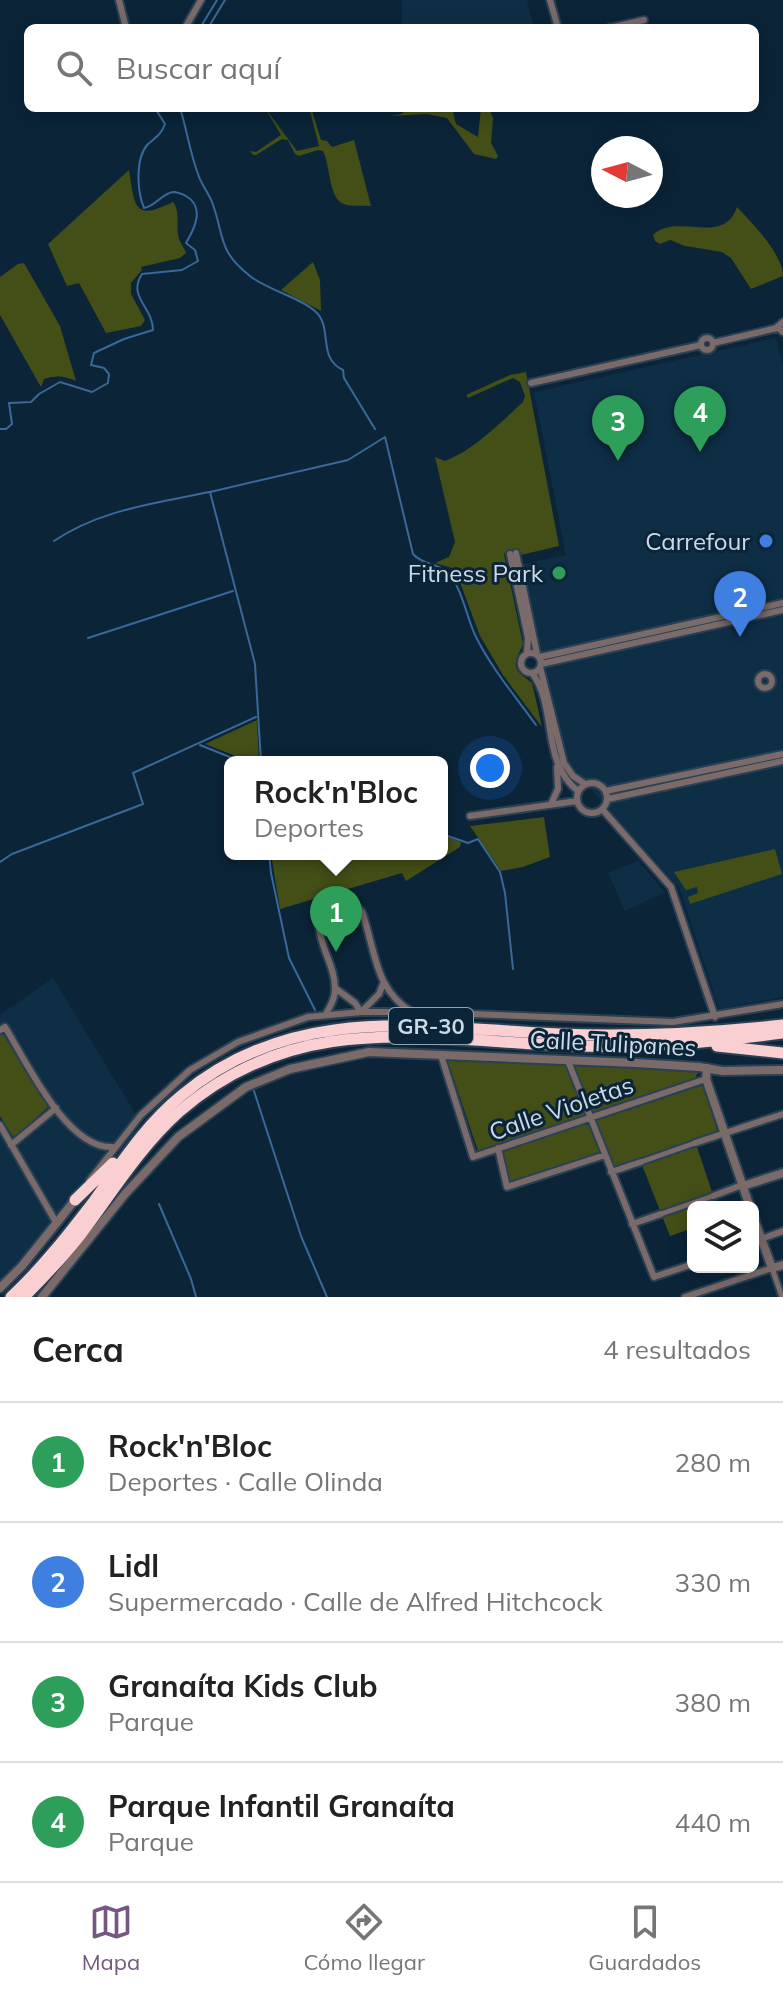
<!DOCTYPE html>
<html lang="es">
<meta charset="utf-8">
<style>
body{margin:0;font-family:Mulish,sans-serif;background:#f6f6f6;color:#222}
.controls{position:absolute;right:24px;bottom:24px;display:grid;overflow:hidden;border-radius:12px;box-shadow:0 4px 20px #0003}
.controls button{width:72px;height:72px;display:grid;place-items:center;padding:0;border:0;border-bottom:2px solid #e0e0e0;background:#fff;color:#222;font:40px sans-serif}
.compass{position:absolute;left:591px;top:136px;width:72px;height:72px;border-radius:50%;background:#fff;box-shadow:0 4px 20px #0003;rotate:276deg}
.you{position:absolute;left:490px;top:768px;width:28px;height:28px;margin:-20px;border:6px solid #fff;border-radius:50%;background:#1a73e8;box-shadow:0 0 0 12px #1a73e833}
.badge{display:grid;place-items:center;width:52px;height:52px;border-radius:50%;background:#755881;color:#fff;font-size:26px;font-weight:700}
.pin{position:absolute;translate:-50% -66px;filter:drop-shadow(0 2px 4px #0008)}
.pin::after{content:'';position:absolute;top:42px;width:28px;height:24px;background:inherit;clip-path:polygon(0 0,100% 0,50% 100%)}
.popup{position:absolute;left:224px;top:756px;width:224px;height:104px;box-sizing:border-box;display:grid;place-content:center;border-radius:12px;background:#fff;filter:drop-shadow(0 2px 6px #0005);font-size:26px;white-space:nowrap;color:#767676}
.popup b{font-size:30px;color:#222}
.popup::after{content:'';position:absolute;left:50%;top:100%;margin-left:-16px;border:16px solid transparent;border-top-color:#fff}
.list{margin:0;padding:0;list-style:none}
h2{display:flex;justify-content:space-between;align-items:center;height:104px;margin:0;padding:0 32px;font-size:34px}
h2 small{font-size:26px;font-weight:400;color:#767676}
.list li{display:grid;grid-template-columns:52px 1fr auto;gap:24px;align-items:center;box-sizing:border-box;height:120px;padding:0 32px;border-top:2px solid #e0e0e0}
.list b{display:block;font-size:30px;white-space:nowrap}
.list p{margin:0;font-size:26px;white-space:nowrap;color:#767676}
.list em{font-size:26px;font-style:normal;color:#767676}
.icon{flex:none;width:44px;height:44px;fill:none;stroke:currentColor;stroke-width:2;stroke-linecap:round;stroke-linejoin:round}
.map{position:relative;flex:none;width:783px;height:1297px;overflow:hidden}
.search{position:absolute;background:#fff;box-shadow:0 4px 20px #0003;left:24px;right:24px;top:24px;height:88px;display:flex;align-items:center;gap:20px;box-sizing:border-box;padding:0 28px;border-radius:12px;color:#767676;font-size:30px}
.sheet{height:584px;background:#fff}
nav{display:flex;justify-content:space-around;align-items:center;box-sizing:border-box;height:112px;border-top:2px solid #e0e0e0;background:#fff;font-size:22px;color:#767676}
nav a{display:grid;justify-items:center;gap:4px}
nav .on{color:#755881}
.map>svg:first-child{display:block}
.built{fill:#0e2e46}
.green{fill:#434f17}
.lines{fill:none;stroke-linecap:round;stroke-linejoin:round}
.stream{stroke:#396899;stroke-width:2}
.pedestrian-casing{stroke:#2a4154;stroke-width:9}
.minor-casing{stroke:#2a4154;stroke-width:10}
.tertiary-casing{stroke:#2a4154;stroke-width:12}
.motorway-casing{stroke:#2a4154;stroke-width:15}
.pedestrian{stroke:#7b6a6a;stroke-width:5}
.minor{stroke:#7b6a6a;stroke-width:6}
.tertiary{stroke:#7b6a6a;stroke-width:8}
.motorway{stroke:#f9cfd1;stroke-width:11}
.shop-dot{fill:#3f7fe0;stroke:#0b2438;stroke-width:3}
.leisure-dot{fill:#2e9e5b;stroke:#0b2438;stroke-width:3}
.labels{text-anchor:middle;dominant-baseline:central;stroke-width:6;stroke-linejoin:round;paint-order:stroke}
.shield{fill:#0b2438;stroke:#91a3b2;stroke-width:2}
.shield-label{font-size:22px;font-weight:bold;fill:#cbdae7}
.poi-label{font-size:24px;fill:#cbdae7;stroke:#0b2438;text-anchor:end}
.street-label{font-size:24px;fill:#cbdae7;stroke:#0b2438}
</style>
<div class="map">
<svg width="783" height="1297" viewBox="0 0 783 1297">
<rect width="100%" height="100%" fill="#0b2438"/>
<!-- built -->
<path class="built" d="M 402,0 L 527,0 L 534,28 L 402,28 Z
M 776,338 L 783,363 L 783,997 L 719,1009 L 679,887 L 566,762 L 522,564 L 566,555 L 534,392 Z
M 638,861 L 665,892 L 625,911 L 608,873 Z
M 53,978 L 141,1123 L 34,1263 L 0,1294 L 0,1015 Z"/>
<!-- green -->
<path class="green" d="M 265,108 L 297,151 L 319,146 L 310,111 L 312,111 L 321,140 L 327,141 L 332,147 L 354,140 L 371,206 C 363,205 352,207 344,204 C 329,200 330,164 323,151 L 318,150 L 299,156 L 295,154 L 288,140 L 282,139 L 256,155 L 253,155 L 250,151 L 256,152 L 281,135 Z
M 409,108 L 453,112 L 456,124 L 478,137 L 481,108 L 489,108 L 493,118 L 491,143 L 498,156 L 496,159 L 474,154 L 447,118 L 427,114 L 390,116 L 401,114 Z
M 129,170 C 135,206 133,222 173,202 C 182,214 174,229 180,241 C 182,246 185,249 186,253 L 180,258 L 141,267 L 142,270 L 131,283 L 131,294 L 145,320 L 141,326 L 106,333 L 79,283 L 67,286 L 48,244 Z
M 737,207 C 752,223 783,254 783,276 L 751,289 L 731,258 L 722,252 L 685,246 L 670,240 L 660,244 L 655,241 L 653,235 C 677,212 724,247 737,207 Z
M 313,262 L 320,280 L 321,311 L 281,290 Z
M 24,263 L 60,326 L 76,381 C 65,376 56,375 44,379 L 41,387 L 0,315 L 0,277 L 18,264 Z
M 526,372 L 559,546 L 521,555 L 519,549 L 504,554 L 523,644 C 512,668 512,668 532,683 L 542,727 L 503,675 L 480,636 L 455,569 L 435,563 L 449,557 L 455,542 L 435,457 L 445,461 C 474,450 500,423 523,402 L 525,396 L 520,382 L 513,378 L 468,398 L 466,395 L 510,375 Z
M 257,720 L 259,762 L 251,762 L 205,744 Z
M 544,817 L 550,857 L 523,867 L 501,871 L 470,826 Z
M 442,835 L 461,842 L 460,847 L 406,881 L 402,873 L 280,909 L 271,854 L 442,854 Z
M 775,849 L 782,874 L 690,904 L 688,897 L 698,893 L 697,887 L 686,890 L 674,872 Z
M 3,1034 L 48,1107 L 14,1138 L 0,1116 L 0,1035 Z
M 447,1059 L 565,1064 L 585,1116 L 478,1151 Z
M 573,1065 L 697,1070 L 698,1074 L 696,1075 L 697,1079 L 592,1113 Z
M 703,1085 L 718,1133 L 695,1141 L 717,1207 L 693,1207 L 693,1228 L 670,1236 L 640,1160 L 615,1168 L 595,1121 Z
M 583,1124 L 589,1125 L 601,1153 L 509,1183 L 503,1151 Z"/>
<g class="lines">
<!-- stream -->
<path class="stream" d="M 200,28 L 217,0
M 208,28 L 225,0
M 180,108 C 187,130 190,153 198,174 C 201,184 208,192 212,202 C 225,237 217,250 250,276 C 267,290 302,298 316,312 C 333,328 317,358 343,370 L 344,378 L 375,429
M 0,429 L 6,429 L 12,424 L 9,403 L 31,402 L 39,394 L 60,382 L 92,392 L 108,383 L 109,374 L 104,368 L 91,365 L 94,353 L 124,339 L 153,330 C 153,307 127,297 142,274 L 182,270 L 198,261 L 195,250 L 186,243 C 195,228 205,207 186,196 C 183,194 176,192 173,192 C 161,194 156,206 144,208 C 137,191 135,158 148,144 C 156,137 161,135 165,124 L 155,108
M 54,541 C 101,509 155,504 209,492
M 88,638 L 233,591
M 200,745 L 242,762
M 261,762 L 255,664 L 210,492 L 348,460 L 385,437 L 413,554 C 424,567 443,562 453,579 C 464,596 467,619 476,637 C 492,669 515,696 536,725
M 442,834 L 468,843 L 478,839 L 500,872 L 505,893 L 513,969
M 269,854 L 271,873 L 289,958 L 315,1010
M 0,862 L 12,854 L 143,804 L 133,773 L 256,717
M 253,1088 L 301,1236 L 327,1297
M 159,1204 L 191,1279 L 196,1297"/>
<defs>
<path id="pedestrian" d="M 641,1162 L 695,1143
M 661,1214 L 713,1196
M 772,1268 L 782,1297"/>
<path id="minor" d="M 119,0 L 126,28
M 550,0 L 558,28
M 185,28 L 201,0
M 609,28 L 644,20
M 783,322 L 777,327 L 783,332
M701 344a6 6 0 1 1 12 0a6 6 0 1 1-12 0Z
M 713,343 L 777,328
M 531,383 L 701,345
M 516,553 L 537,654
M 510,554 L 528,638 L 527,653
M521 663a10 10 0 1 1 20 0a10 10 0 1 1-20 0Z
M 540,657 L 783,603
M 541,664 L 783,610
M 540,667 L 564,763 L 573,776 L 585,784
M 532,673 C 558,707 540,761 578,791
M758 681a7 7 0 1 1 14 0a7 7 0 1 1-14 0Z
M577 798a15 15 0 1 1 30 0a15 15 0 1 1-30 0Z
M 606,791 L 783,754
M 608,799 L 783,761
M 551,804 L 558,789 L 557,767
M 602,809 L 671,887 L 715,1017
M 470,816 L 577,801
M 335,988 L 355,1003 L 361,1012 L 379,994 L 383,984
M 326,1014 C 330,1006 335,1000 335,990 C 336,960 307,933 325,904 C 341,897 351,898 362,912 C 376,951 374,989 412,1012
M 0,1030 L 5,1027 C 26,1061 67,1150 113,1147
M 441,1055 L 473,1157 L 706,1079
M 568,1061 L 654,1277 L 693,1264
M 0,1125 L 57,1224
M 695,1143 L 783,1114
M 11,1145 L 56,1108
M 498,1148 L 507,1187 L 605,1155
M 611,1172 L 641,1162
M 89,1181 L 141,1115 L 190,1070 L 238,1042 L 308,1017 L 361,1012 L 422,1012 L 673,1022 L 783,1004
M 713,1196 L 742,1185
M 632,1224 L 661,1214
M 761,1239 L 783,1231
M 685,1297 L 772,1268"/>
<path id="tertiary" d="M 707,1068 L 706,1079 L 750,1207
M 743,1186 L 783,1173
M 753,1216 L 772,1268 L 783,1265
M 0,1288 L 22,1266 L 75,1200
M 42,1297 L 125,1194 L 178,1137 L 246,1087 L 290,1069 L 369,1052 L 636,1063 L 699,1067 L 723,1071 L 783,1070"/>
<path id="motorway" d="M 717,1046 L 783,1053
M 75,1200 L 113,1163
M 11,1297 C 42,1268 68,1235 94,1201 C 121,1163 146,1124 182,1095 C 296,1001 425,1028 559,1034 C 634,1037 709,1033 783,1025
M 24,1297 C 44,1277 63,1257 81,1234 C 112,1193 140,1147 179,1112 C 301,1006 432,1042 578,1046 C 646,1048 715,1042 783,1033"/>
</defs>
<!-- pedestrian casing -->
<use href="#pedestrian" class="pedestrian-casing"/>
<!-- minor casing -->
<use href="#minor" class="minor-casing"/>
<!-- tertiary casing -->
<use href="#tertiary" class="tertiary-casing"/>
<!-- motorway casing -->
<use href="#motorway" class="motorway-casing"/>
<!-- pedestrian -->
<use href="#pedestrian" class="pedestrian"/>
<!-- minor -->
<use href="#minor" class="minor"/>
<!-- tertiary -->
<use href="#tertiary" class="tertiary"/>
<!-- motorway -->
<use href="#motorway" class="motorway"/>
</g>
<!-- markers -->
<circle class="shop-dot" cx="766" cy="541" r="8"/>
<circle class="leisure-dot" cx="559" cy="573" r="8"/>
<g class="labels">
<!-- shield labels -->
<rect class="shield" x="389" y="1008" width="84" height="36" rx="6"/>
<g class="shield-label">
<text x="431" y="1026">GR-30</text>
</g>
<!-- poi labels -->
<g class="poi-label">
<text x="750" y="541">Carrefour</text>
<text x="543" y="573">Fitness Park</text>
</g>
<!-- street labels -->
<g class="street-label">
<text transform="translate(613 1043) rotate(3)">Calle Tulipanes</text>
<text transform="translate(561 1108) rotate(-19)">Calle Violetas</text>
</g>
</g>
</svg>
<div class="controls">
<button><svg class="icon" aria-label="layers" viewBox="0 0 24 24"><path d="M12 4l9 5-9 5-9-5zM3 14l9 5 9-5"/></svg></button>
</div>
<svg class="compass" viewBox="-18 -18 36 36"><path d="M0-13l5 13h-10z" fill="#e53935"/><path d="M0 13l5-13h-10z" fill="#767676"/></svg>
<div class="you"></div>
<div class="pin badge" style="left:336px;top:952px;background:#2e9e5b">1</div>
<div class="popup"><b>Rock'n'Bloc</b>Deportes</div>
<div class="pin badge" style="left:740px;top:637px;background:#3f7fe0">2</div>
<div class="pin badge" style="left:618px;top:461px;background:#2e9e5b">3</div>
<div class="pin badge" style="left:700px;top:452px;background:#2e9e5b">4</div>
<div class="search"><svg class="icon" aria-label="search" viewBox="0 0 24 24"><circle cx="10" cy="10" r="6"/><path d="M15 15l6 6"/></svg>Buscar aquí</div>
</div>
<section class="sheet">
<h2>Cerca<small>4 resultados</small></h2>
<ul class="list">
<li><span class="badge" style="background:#2e9e5b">1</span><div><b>Rock'n'Bloc</b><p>Deportes · Calle Olinda</p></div><em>280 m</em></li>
<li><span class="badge" style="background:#3f7fe0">2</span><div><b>Lidl</b><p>Supermercado · Calle de Alfred Hitchcock</p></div><em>330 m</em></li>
<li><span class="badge" style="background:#2e9e5b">3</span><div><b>Granaíta Kids Club</b><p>Parque</p></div><em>380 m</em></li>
<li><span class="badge" style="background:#2e9e5b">4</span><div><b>Parque Infantil Granaíta</b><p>Parque</p></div><em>440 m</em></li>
</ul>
</section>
<nav>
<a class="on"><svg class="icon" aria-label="map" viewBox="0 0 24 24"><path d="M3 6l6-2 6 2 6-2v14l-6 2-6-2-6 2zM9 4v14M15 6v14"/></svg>Mapa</a>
<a><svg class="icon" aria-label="directions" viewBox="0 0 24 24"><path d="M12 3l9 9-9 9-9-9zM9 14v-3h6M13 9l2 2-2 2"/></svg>Cómo llegar</a>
<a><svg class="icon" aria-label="saved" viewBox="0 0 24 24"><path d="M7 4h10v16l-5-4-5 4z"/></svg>Guardados</a>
</nav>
